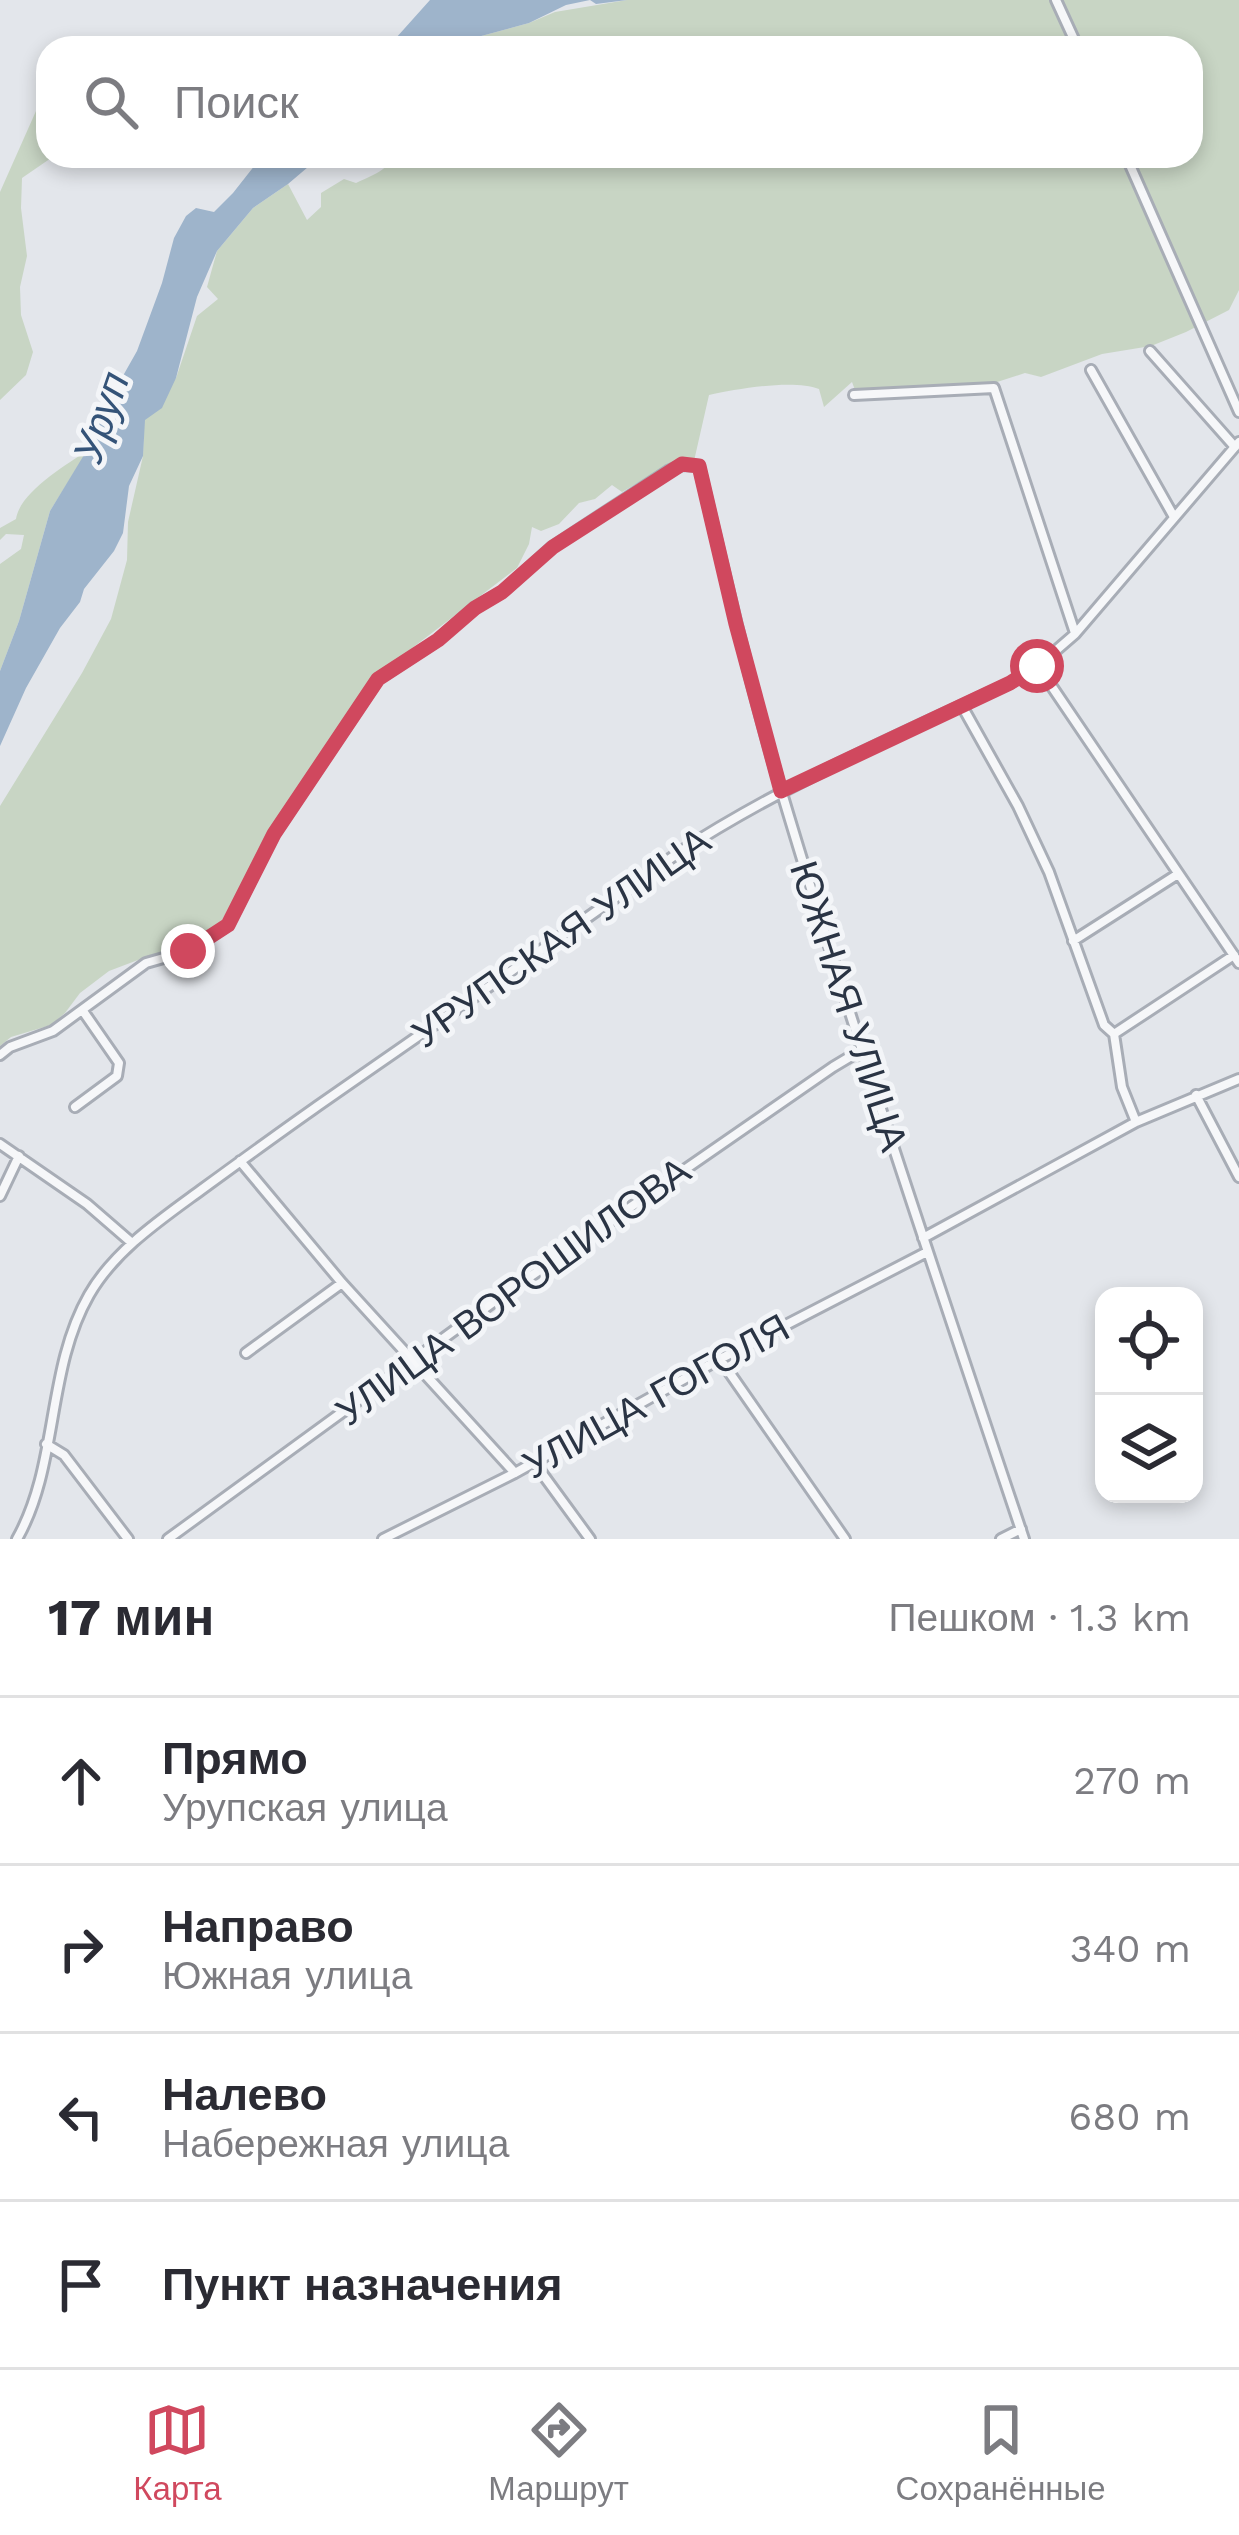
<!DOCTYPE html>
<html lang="ru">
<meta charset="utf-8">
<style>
body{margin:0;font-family:"Work Sans",sans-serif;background:#f7f7f7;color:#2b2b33}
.controls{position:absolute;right:36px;bottom:36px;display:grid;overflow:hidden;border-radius:24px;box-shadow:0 6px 18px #0003}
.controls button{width:108px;height:108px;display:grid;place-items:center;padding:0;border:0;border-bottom:3px solid #e1e1e2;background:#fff;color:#2b2b33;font:60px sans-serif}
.stop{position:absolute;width:36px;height:36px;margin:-27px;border:9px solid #d0485e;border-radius:50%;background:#fff}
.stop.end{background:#d0485e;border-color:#fff;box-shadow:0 3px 12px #0008}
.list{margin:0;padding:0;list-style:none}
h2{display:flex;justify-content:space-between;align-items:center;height:156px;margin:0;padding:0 48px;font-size:51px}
h2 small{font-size:39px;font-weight:400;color:#7c7c81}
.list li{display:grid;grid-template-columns:78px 1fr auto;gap:36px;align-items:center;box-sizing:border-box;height:168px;padding:0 48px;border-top:3px solid #e1e1e2}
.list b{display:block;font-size:45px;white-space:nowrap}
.list p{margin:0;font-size:39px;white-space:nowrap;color:#7c7c81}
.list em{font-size:39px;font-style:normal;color:#7c7c81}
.icon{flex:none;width:66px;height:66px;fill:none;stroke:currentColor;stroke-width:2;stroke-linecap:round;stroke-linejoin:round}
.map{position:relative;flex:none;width:1239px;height:1539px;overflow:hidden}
.search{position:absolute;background:#fff;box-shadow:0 6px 18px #0003;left:36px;right:36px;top:36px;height:132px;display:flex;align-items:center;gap:30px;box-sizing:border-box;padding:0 42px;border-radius:36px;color:#7c7c81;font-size:45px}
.sheet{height:828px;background:#fff}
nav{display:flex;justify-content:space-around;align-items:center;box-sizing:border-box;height:168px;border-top:3px solid #e1e1e2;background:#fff;font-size:33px;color:#7c7c81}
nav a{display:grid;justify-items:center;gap:6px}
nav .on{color:#d0485e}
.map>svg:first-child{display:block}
.green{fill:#c8d5c4}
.water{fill:#9eb4cb}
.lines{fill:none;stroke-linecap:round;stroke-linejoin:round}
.minor-casing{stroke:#a8adb6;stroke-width:14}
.minor{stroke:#f6f7f9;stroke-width:8}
.route{stroke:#d0485e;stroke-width:15}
.labels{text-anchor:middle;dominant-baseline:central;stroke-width:10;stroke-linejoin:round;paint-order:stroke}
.street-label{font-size:39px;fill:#2a3444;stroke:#f3f5f8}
.water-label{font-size:42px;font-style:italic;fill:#345378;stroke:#f3f5f8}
</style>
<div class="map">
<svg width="1239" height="1539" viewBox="0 0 1239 1539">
<rect width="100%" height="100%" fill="#e3e6eb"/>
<!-- green -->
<path class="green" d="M 627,0 L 1239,0 L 1239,290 L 1229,310 L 1186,332 L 1151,346 L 1102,354 L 1041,377 L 1025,373 L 994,383 L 855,390 L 852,382 L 824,407 L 819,389 C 793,379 737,389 709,395 L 694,461 L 677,460 L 622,492 L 612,485 L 595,499 L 579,503 L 559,524 L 541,531 L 532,527 L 529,544 L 517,568 L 369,681 L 289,811 L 265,840 L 220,924 L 169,953 L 138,960 L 109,971 L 80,993 L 65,1013 L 51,1025 L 11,1037 L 0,1046 L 0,806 L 82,673 L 111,619 L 127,560 L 128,522 L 143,456 L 144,420 L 176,378 L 197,316 L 218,299 L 207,287 L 217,251 L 253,208 L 288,184 L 307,220 L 321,207 L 321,193 L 344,179 L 356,183 C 364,179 375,175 383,169 C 404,154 404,154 429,164 L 430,156 L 1191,156 L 1191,48 L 456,48 L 459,42 L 529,23 L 555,12 Z
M 48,84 L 48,156 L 54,156 L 22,178 L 21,208 L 27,256 L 20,287 L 21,315 L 33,352 L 26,375 L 0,400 L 0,192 Z
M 88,450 L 50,511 L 19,621 L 0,671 L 0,564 L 21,549 L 24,535 L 6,534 L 0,540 L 0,528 L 16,519 C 20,492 66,465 88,450 Z"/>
<!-- water -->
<path class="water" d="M 430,0 L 627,0 L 596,4 L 590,0 L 566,5 L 529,23 L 459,42 L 456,48 L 387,48 Z
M 262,156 L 321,156 L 288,184 L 253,208 L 217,251 L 197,297 L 176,378 L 162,408 L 145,420 L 143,456 L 129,486 L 123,533 L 114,551 L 84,589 L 80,602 L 60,628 L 26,688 L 0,746 L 0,671 L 19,621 L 50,511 L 87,450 L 98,420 L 137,351 L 162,283 L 174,238 L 186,216 L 196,208 L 214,212 L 233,193 Z"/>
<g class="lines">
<defs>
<path id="minor" d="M 1056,0 L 1078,48
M 1126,156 L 1239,412
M 1150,351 L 1235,447
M 1091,370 L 1174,517
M 854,395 L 994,388 L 1075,633
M 1038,666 L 1239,963
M 962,706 L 1018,806 L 1049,872 L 1104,1025 L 1114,1034 L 1122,1087 L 1136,1122
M 1073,941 L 1178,874
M 1114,1034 L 1234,955
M 0,1055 L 10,1047 L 53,1031 L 146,963 L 188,951 L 228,925 L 274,834 L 378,679 L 438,640 L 474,608 L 502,592 L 552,547 L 668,471 L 682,465 L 699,466 C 725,576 750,685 782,793 C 857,1044 941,1291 1024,1539
M 1196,1095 L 1239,1177
M 75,1107 L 117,1076 L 119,1063 L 83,1011
M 0,1144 L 87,1204 L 132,1243
M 240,1161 L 342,1283 L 515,1473
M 0,1196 L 19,1156
M 923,1238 L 1136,1122 L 1239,1079
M 246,1353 L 342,1283
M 720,1359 L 845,1539
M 46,1444 L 64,1455 L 128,1539
M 533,1461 L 590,1539
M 17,1539 C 59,1465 46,1370 89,1295 C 114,1251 160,1220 201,1190 C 238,1163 275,1136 312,1110 C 434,1025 557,940 678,853 C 782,785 897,736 1010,683 L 1038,666 L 1075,634 L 1239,442
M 168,1539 L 492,1303 L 833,1067 L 863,1049
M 383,1539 L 515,1473 L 720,1359 L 927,1252
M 1001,1539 L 1021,1529"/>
</defs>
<!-- minor casing -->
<use href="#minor" class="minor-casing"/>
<!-- minor -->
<use href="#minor" class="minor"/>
</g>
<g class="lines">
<!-- route -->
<path class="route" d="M 188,951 L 228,925 L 274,834 L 378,679 L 438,640 L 475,608 L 502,592 L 553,547 L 682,464 L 699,466 L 736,624 L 781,791 L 1010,683 L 1037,666"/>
</g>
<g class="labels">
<!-- street labels -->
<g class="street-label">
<text transform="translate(561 937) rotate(-35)">УРУПСКАЯ УЛИЦА</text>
<text transform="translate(849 1006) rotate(72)">ЮЖНАЯ УЛИЦА</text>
<text transform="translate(513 1291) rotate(-36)">УЛИЦА ВОРОШИЛОВА</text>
<text transform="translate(656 1396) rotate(-29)">УЛИЦА ГОГОЛЯ</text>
</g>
<!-- water labels -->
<g class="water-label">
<text transform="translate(101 417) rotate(-71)">Уруп</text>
</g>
</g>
</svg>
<div class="controls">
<button><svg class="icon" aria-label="locate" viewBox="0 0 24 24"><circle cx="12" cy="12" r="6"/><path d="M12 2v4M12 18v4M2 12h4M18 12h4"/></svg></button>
<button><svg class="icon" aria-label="layers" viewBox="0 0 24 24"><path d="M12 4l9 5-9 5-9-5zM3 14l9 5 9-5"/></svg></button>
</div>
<div class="stop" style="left:1037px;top:666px"></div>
<div class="stop end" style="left:188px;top:951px"></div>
<div class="search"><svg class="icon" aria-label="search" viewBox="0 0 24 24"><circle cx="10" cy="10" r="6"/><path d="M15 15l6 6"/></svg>Поиск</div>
</div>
<section class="sheet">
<h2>17 мин<small>Пешком · 1.3 km</small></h2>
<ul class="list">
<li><svg class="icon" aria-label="ahead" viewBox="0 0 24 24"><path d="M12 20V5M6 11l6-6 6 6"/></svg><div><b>Прямо</b><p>Урупская улица</p></div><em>270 m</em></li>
<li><svg class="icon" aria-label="right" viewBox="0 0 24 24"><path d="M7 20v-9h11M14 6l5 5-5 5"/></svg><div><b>Направо</b><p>Южная улица</p></div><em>340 m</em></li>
<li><svg class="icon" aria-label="left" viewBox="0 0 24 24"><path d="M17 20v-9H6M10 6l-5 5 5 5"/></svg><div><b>Налево</b><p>Набережная улица</p></div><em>680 m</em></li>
<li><svg class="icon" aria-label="arrive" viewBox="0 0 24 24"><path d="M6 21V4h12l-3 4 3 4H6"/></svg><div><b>Пункт назначения</b></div></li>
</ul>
</section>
<nav>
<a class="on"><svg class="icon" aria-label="map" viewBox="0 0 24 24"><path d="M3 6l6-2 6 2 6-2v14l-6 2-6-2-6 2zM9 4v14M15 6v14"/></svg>Карта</a>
<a><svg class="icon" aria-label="directions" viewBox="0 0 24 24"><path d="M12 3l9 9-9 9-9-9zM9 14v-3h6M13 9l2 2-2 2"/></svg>Маршрут</a>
<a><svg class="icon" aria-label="saved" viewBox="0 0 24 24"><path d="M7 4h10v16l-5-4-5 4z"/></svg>Сохранённые</a>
</nav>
